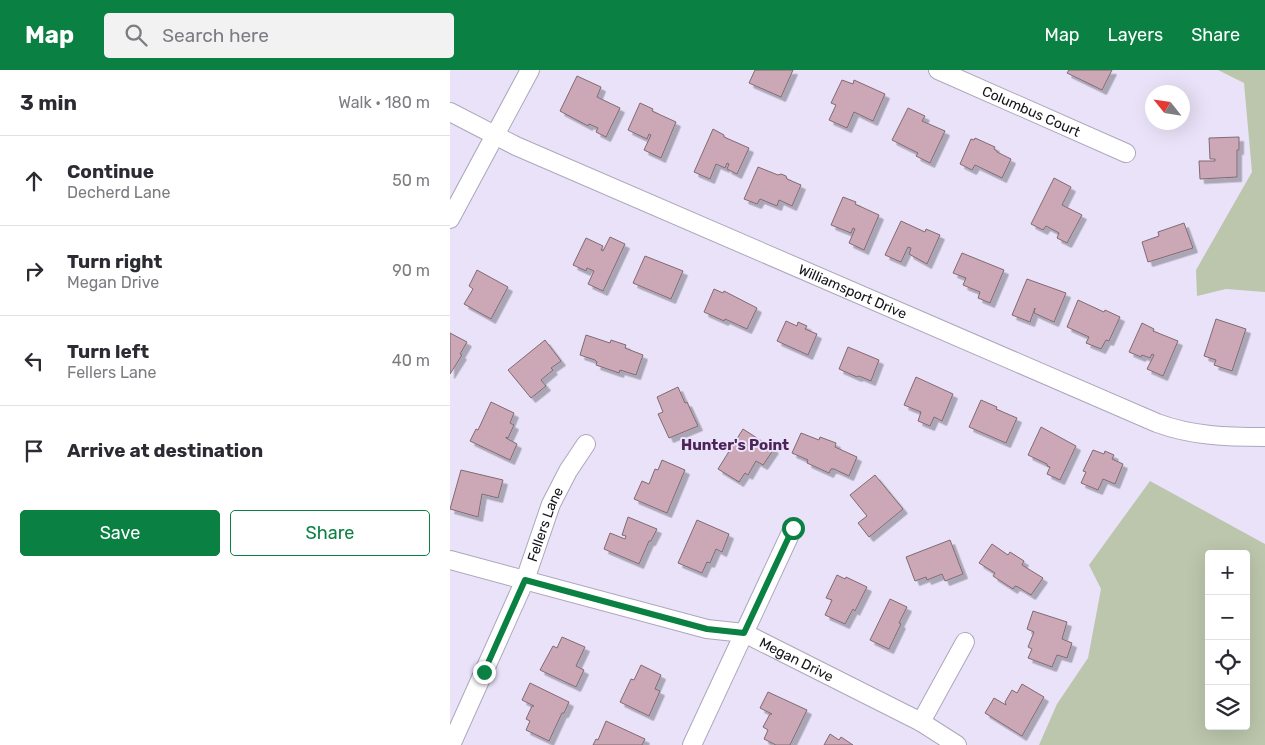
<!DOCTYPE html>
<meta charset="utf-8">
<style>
body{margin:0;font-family:Rubik,sans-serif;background:#f2f2f3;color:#2b2b33}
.controls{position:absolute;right:15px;bottom:15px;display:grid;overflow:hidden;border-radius:5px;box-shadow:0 5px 20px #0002}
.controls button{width:45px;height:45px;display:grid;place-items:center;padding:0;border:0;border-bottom:1px solid #e1e1e2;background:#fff;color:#2b2b33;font:25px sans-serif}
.compass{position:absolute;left:695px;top:15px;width:45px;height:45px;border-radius:50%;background:#fff;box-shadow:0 5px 20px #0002;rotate:300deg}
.stop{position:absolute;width:15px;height:15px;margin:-11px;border:4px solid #0b8043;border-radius:50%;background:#fff}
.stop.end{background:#0b8043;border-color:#fff;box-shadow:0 1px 5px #0008}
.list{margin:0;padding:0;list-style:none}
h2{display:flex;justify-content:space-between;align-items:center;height:65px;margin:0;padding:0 20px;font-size:21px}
h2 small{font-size:16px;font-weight:400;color:#7c7c81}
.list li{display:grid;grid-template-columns:32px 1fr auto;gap:15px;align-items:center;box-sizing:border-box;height:90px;padding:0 20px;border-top:1px solid #e1e1e2}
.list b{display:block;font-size:19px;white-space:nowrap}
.list p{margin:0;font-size:16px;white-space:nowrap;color:#7c7c81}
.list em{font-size:16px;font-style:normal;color:#7c7c81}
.actions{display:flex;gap:10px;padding:15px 20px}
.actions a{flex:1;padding:11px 0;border:1px solid #0b8043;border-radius:5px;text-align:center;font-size:18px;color:#0b8043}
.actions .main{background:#0b8043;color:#fff}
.icon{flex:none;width:28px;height:28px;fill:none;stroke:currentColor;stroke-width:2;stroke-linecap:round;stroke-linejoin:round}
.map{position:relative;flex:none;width:815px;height:675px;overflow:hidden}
header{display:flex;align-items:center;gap:30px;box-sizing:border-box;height:70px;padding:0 25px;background:#0b8043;color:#fff}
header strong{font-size:24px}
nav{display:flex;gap:28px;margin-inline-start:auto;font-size:18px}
.search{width:350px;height:45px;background:#f2f2f3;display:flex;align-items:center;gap:12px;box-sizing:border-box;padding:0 18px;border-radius:5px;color:#7c7c81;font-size:19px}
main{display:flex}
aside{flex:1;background:#fff}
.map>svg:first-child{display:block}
.green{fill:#bcc6ac;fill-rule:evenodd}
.building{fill:#cca7b5;stroke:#806a73;filter:url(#shadow)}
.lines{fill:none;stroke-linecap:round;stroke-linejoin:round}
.minor-casing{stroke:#ada7bb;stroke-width:20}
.minor{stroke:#fff;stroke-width:18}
.route{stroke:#0b8043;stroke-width:6}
.labels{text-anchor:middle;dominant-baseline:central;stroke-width:4;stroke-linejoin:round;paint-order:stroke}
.street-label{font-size:14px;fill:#16141b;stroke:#e9e2f8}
.neighbourhood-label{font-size:15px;font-weight:bold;fill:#4e2458;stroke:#e9e2f8}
</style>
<header>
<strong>Map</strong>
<div class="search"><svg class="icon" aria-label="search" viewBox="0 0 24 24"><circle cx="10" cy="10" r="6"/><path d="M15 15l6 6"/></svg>Search here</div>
<nav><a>Map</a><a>Layers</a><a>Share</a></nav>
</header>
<main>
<aside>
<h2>3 min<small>Walk · 180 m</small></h2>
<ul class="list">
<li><svg class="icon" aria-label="ahead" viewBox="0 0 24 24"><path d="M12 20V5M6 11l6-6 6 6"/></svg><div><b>Continue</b><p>Decherd Lane</p></div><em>50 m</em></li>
<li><svg class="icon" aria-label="right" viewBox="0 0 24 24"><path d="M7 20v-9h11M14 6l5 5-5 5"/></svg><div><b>Turn right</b><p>Megan Drive</p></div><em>90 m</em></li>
<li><svg class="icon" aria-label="left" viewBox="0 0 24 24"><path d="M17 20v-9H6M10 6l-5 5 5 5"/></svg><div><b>Turn left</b><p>Fellers Lane</p></div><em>40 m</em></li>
<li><svg class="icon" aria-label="arrive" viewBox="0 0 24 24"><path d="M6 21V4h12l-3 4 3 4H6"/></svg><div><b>Arrive at destination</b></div></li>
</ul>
<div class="actions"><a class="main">Save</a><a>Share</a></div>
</aside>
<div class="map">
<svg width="815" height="675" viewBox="0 0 815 675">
<defs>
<filter id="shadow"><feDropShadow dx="4.5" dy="4.5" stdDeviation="0" flood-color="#0004"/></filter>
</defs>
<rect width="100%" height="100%" fill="#e9e2f8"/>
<!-- green -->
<path class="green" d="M 768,0 L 815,0 L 815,222 L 776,219 L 747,226 L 746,200 L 802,102 L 794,13 Z
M 700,411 L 815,474 L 815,675 L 589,675 L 607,634 L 638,588 L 651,519 L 639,495 ZM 759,484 L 796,484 L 796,656 L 759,656 Z"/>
<!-- building -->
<path class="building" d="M 305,0 L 343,0 L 331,27 L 299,13 Z
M 619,0 L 662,0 L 652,20 L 617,3 Z
M 127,6 L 151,17 L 147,27 L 170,38 L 156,67 L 146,62 L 148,58 L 139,54 L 138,56 L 110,41 Z
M 392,10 L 403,14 L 404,10 L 435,24 L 423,51 L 404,42 L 397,58 L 379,50 L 386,35 L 381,33 Z
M 190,33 L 203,39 L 202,41 L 226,52 L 211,88 L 194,80 L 201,65 L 199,64 L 197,69 L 178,60 Z
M 458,38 L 475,46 L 472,51 L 495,61 L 480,93 L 466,86 L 468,83 L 442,70 Z
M 263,59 L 274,65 L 274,67 L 299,78 L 287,104 L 277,99 L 279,94 L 277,93 L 275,98 L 266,94 L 260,109 L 244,102 Z
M 789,67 L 789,80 L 787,80 L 787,107 L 750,109 L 749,91 L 765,91 L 765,89 L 760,89 L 759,68 Z
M 525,68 L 545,77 L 544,79 L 547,81 L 547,82 L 561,89 L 552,108 L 525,95 L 522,100 L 510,94 L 521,69 L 524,70 Z
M 308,97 L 328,105 L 331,104 L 336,106 L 337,109 L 351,115 L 342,136 L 329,130 L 327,136 L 310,129 L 307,134 L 294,129 Z
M 604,108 L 621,117 L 612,135 L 632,145 L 617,173 L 607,168 L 609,163 L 596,156 L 593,160 L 581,154 Z
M 393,127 L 406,132 L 405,134 L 429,145 L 414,180 L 399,173 L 405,159 L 403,158 L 401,163 L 381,155 Z
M 451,151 L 475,162 L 476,159 L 490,165 L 477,194 L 459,184 L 461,178 L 458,177 L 451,192 L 435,185 Z
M 734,153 L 743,178 L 698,192 L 692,172 L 709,166 L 708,162 Z
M 160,167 L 175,174 L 153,221 L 138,214 L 144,201 L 137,198 L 136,201 L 123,195 L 136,168 L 153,176 L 151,180 L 153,181 Z
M 512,183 L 554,200 L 540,233 L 528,228 L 530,222 L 513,215 L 516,208 L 503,203 Z
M 195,186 L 233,201 L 221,229 L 183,213 Z
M 27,200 L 58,217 L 41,249 L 14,234 L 23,219 L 19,216 Z
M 577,209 L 616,223 L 604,252 L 584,243 L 585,238 L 580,252 L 562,245 Z
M 264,219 L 273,223 L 274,221 L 307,238 L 297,259 L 275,249 L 274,251 L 254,242 Z
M 628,230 L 654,242 L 655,240 L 670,247 L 659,271 L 656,270 L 651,279 L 636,273 L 639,267 L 617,257 Z
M 766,249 L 796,259 L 782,301 L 764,295 L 766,290 L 754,286 Z
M 336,251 L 347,256 L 348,252 L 357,256 L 355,259 L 367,264 L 358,285 L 327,271 Z
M 692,253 L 704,259 L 703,261 L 728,271 L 713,306 L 697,299 L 704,285 L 702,284 L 700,288 L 692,285 L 691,287 L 679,282 Z
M 0,263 L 17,272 L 10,284 L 12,285 L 0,304 Z
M 136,265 L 160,273 L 161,270 L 176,275 L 175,278 L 193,285 L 186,305 L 170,300 L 169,303 L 146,295 L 147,292 L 145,290 L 130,285 Z
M 95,270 L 111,291 L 101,298 L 103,300 L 91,310 L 96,316 L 81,328 L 58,300 Z
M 398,277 L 429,290 L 421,311 L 409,306 L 407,307 L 389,299 Z
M 466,307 L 503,324 L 492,351 L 484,347 L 480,356 L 468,351 L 471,342 L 454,335 Z
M 228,317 L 235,333 L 237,332 L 248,356 L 219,368 L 208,344 L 213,342 L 207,327 Z
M 531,330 L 547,337 L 546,339 L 567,348 L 556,373 L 519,357 Z
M 41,332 L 64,343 L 60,353 L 64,355 L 58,368 L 56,367 L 56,368 L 67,374 L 60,390 L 20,371 L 26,359 L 28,360 Z
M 591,357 L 626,376 L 610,410 L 597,404 L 600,397 L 597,396 L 597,394 L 578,385 Z
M 293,359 L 324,379 L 313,395 L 306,391 L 298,405 L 295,403 L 289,412 L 268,399 Z
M 351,363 L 369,370 L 370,367 L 386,373 L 385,377 L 407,387 L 399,406 L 384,399 L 381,399 L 379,403 L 357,393 L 358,390 L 342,383 Z
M 643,380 L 654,384 L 655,381 L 664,385 L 662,389 L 673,394 L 665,414 L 653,409 L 648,420 L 631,413 L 636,402 L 633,401 Z
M 212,390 L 235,400 L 217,443 L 184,429 L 192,411 L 199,414 L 205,399 L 208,400 Z
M 11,400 L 53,410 L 48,428 L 32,424 L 28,447 L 0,439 Z
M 425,405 L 453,439 L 419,467 L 408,453 L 417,446 L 400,425 Z
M 178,447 L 207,459 L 201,471 L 199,471 L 189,494 L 154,479 L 160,463 L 175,469 L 176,466 L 172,465 Z
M 247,450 L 279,464 L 272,482 L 266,479 L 260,493 L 257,492 L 252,503 L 228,493 Z
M 500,470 L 513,504 L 495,511 L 492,504 L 477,510 L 476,507 L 465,511 L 456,487 Z
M 542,474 L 558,485 L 560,482 L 574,491 L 572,495 L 593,508 L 581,525 L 568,517 L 565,516 L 563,519 L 543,506 L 545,503 L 529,493 Z
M 387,505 L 395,509 L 396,507 L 417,517 L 405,541 L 403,539 L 395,554 L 375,545 L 382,530 L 376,528 Z
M 440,529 L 457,537 L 449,553 L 451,554 L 439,579 L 420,570 Z
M 583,541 L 617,552 L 612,569 L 622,573 L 617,588 L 607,585 L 602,597 L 578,588 L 582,579 L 578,577 L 584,562 L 577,559 Z
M 112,567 L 135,577 L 126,596 L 134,600 L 126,617 L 90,600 L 103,576 L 107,578 Z
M 191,595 L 211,605 L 205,619 L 210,621 L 199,646 L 170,632 L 181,609 L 184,610 Z
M 80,613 L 119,632 L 114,643 L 112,643 L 99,671 L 76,660 L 80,651 L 76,649 L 82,636 L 84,636 L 72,630 Z
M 572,614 L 594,627 L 572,666 L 535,643 L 544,628 L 556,635 L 555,632 L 562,620 L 567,623 Z
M 318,622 L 357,640 L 340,675 L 326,675 L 314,669 L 318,660 L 313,657 L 320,644 L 322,644 L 310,638 Z
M 156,651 L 195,669 L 192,675 L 143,675 L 146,669 L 148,670 Z
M 380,664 L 389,670 L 391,667 L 403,675 L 374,675 Z"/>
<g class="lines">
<defs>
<g id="minor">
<path id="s1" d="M 488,0 L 676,83"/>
<path id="s2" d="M 0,42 L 66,76 L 707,353 C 742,366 777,367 815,367"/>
<path d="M 0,149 L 80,0"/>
<path id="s3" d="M 0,490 L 257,559 L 294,563 L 471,652 L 507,675"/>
<path d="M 471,652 L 515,572"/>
<path id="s4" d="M 1,675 L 75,510 L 101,434 L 118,401 L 136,374"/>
<path d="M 242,675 L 343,458"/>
</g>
</defs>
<!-- minor casing -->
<use href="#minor" class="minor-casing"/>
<!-- minor -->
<use href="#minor" class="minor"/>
</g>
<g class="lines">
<!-- route -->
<path class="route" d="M 34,602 L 75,510 L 257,559 L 294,563 L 343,458"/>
</g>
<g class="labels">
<!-- street labels -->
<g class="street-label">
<text stroke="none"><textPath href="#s1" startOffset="102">Columbus Court</textPath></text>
<text stroke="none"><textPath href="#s2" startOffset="441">Williamsport Drive</textPath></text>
<text stroke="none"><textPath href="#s4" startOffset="240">Fellers Lane</textPath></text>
<text stroke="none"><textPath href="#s3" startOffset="362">Megan Drive</textPath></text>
</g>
<!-- neighbourhood labels -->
<g class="neighbourhood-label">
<text x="285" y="375">Hunter's Point</text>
</g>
</g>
</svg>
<div class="controls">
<button>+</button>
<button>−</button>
<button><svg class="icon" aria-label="locate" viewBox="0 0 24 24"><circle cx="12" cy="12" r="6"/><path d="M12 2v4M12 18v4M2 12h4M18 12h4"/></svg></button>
<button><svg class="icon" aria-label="layers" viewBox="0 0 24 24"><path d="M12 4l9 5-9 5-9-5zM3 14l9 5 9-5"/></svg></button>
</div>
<svg class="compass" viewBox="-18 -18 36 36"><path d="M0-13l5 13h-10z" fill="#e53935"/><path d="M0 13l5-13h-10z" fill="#7c7c81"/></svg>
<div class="stop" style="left:343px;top:458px"></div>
<div class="stop end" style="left:34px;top:602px"></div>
</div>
</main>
